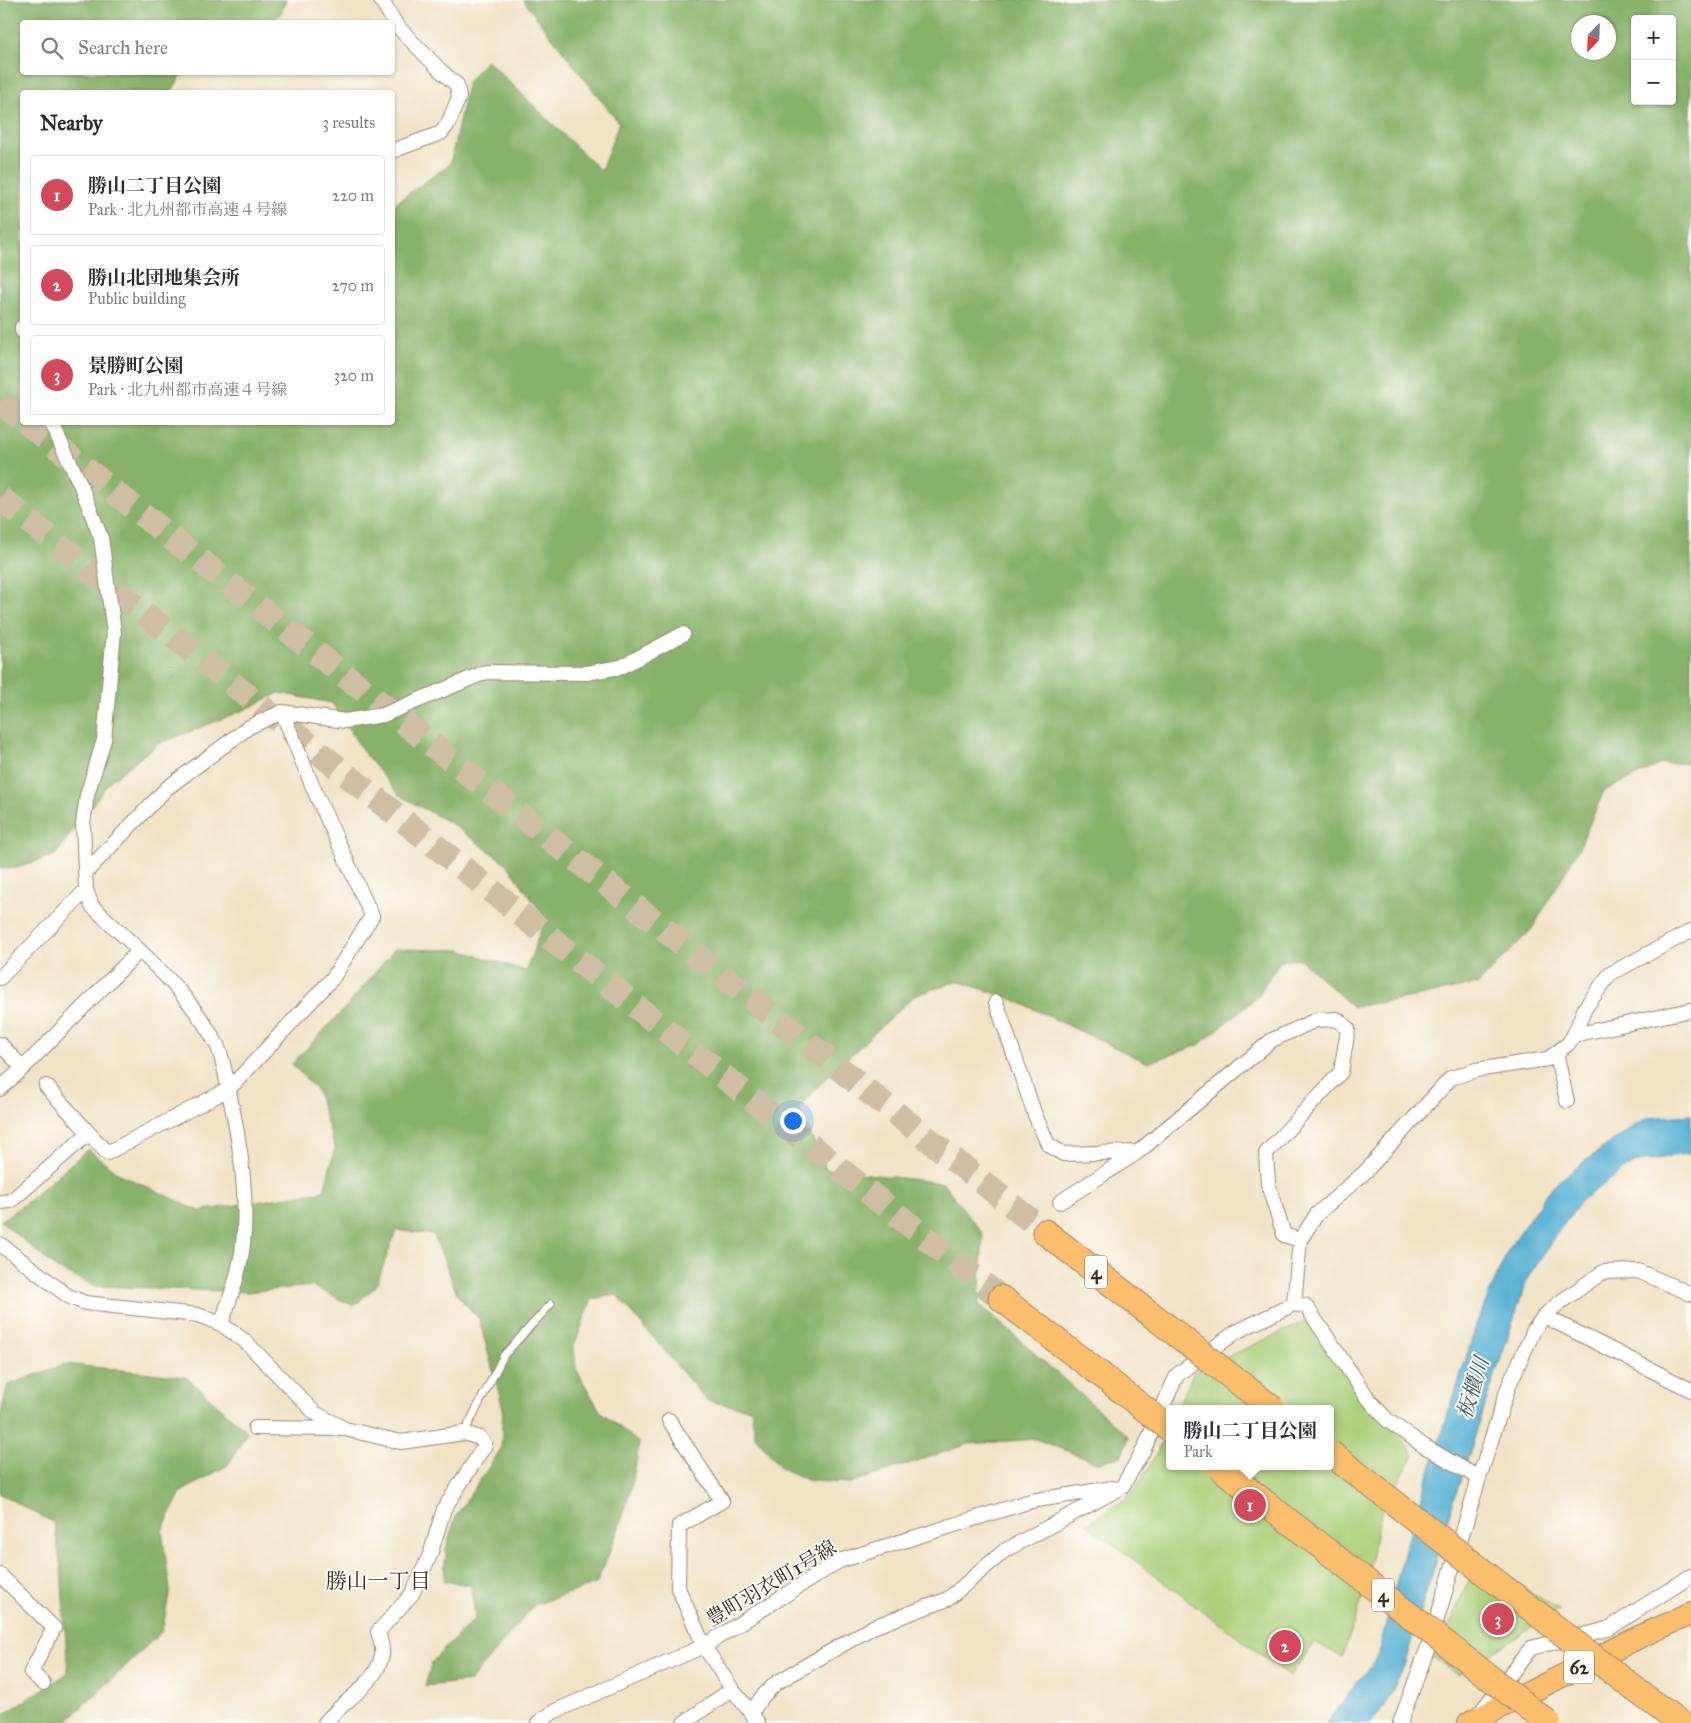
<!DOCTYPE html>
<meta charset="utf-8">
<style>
body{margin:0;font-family:"IM FELL Great Primer","Noto Serif JP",serif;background:#f7f7f7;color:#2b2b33}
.controls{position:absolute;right:15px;top:15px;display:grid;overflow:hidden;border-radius:5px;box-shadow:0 1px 4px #0004}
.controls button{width:45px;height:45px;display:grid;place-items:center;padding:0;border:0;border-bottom:1px solid #e1e1e2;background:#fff;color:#2b2b33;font:25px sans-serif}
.compass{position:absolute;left:1571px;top:15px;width:45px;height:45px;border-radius:50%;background:#fff;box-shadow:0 1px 4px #0004;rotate:203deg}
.you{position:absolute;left:792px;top:1120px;width:18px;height:18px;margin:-12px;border:4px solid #fff;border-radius:50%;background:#1a73e8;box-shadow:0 0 0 8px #1a73e833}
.badge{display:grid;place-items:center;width:32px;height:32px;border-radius:50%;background:#d1495b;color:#fff;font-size:16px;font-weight:700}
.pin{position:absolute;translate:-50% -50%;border:2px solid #fff;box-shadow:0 1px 5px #0006}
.popup{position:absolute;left:1166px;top:1405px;width:168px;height:65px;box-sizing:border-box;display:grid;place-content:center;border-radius:5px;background:#fff;filter:drop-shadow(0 1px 4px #0005);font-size:16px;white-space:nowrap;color:#7c7c81}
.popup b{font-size:19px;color:#2b2b33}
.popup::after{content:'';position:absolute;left:50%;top:100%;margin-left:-10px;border:10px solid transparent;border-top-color:#fff}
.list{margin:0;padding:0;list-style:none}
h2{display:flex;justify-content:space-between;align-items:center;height:65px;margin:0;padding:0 20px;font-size:21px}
h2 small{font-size:16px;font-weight:400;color:#7c7c81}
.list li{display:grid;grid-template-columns:32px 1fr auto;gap:15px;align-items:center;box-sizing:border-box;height:80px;margin:0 10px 10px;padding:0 10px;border:1px solid #e1e1e2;border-radius:5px}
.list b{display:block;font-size:19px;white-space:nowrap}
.list p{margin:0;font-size:16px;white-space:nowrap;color:#7c7c81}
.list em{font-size:16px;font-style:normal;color:#7c7c81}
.icon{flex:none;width:28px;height:28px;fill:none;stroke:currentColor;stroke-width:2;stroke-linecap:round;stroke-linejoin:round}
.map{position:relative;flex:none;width:1691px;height:1723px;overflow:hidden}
.search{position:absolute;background:#fff;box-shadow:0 1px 4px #0004;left:20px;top:20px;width:375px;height:55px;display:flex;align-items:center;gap:12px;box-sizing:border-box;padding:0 18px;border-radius:5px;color:#7c7c81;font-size:19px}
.panel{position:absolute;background:#fff;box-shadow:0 1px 4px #0004;left:20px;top:90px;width:375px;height:335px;border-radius:5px}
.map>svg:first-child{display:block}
.green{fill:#abd07a;stroke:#737d4c}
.forest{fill:#88b26a;stroke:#626e44;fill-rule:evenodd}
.water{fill:#55b0d3;stroke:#486d78}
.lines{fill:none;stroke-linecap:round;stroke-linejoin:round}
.motorway-tunnel{stroke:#cdbea4;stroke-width:25;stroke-dasharray:25 12;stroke-linecap:butt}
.service-casing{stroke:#968672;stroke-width:9}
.minor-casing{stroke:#968672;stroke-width:16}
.primary-casing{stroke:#968672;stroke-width:24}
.motorway-casing{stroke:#968672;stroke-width:27}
.service{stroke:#fff;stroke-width:7}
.minor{stroke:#fff;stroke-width:14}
.primary{stroke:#fabe6d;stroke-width:22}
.motorway{stroke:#fabe6d;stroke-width:25}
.motorway-bridge-casing{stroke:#968672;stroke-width:27;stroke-linecap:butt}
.motorway-bridge{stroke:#fabe6d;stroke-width:25}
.labels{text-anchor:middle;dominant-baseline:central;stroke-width:4;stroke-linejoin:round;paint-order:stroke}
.shield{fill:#fdfcf7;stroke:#75695f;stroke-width:1}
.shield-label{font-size:19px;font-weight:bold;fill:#3b2a1e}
.street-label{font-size:20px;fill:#3b2a1e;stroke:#fdfcf7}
.water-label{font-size:21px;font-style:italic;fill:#456066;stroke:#fdfcf7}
.neighbourhood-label{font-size:21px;fill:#3b2a1e;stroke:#fdfcf7}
</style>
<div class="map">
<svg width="1691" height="1723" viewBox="0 0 1691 1723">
<rect width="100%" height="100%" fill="#fdfcf7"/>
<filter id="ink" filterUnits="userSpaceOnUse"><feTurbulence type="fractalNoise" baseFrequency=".02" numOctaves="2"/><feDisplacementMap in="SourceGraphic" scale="10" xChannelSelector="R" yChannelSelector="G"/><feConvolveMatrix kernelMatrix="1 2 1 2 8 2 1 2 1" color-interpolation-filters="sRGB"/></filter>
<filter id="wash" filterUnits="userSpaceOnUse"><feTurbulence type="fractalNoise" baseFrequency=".0096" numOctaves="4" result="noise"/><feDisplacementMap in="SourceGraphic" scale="20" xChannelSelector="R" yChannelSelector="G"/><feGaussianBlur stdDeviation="1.12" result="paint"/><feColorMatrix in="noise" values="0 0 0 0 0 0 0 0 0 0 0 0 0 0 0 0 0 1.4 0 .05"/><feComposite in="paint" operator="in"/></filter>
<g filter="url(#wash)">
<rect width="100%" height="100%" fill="#f1e3c6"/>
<!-- green -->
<path class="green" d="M 1306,1321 L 1312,1324 L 1414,1455 L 1381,1513 L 1362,1600 L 1342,1657 L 1315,1642 L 1290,1676 L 1086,1524 C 1099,1516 1114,1508 1126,1498 C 1144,1483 1160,1445 1170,1424 L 1170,1466 L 1330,1466 L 1330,1409 L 1177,1409 L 1194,1372 Z
M 1478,1559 L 1559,1610 L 1458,1675 L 1433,1657 L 1448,1628 Z"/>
<!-- forest -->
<path class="forest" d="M 0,0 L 286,0 L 281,13 L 272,22 L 22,22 L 22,72 L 183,73 L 171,92 L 22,92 L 22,422 L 392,422 L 393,205 L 450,164 L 468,81 L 487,60 L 601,171 L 619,123 L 523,0 L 1691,0 L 1691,763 L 1661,764 L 1604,791 L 1578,850 L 1532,929 L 1478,984 L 1419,996 L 1353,1007 L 1300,959 L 1280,961 L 1257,997 L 1199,1045 L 1148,1063 L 1010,998 L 957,981 L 914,996 L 822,1082 L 799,1108 L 826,1169 L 943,1183 L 983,1234 L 979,1304 L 1129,1437 L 1121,1456 L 1098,1463 L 1036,1439 L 969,1444 L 850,1483 L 810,1481 L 781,1468 L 755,1436 L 751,1409 L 707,1401 L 617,1295 L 592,1299 L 574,1346 L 576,1369 L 600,1411 L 639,1443 C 634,1492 616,1539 596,1584 L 534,1605 L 470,1681 L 425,1686 L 432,1662 L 475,1618 L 471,1585 L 444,1581 L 446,1548 L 456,1516 L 501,1449 L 503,1408 L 479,1319 L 458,1296 L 434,1235 L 396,1230 L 376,1286 L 354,1306 L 312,1286 L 247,1292 L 95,1286 L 57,1269 L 1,1221 L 27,1202 L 88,1149 L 119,1174 L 200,1211 L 324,1191 L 335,1148 L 317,1091 L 292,1064 L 349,1004 L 395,949 L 460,950 L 526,971 L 545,918 L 507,864 L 452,824 L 399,795 L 363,751 L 332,703 L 279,693 L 242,711 L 158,744 L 110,781 L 55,855 L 17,868 L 0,869 ZM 1635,19 L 1672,19 L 1672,101 L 1635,101 ZM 1578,22 L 1608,22 L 1608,52 L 1578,52 Z
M 65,1364 L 186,1377 L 248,1432 L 228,1465 L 181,1492 L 162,1531 L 170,1590 L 162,1631 L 106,1685 L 64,1723 L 0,1723 L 0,1717 L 68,1673 L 61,1568 L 54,1523 L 0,1494 L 0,1417 L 8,1385 Z"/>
<!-- water -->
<path class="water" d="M 1691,1115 L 1691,1153 L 1633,1163 L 1582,1200 L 1553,1239 L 1527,1279 L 1448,1518 L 1404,1666 L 1384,1708 L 1371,1723 L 1326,1723 L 1377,1658 L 1404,1553 L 1478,1320 L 1509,1248 L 1551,1187 L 1592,1156 L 1646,1118 Z"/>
</g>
<g filter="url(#ink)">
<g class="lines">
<!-- motorway-tunnel -->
<path class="motorway-tunnel" d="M 0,402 L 22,419
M 26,422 L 1045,1232
M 0,498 L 1001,1298"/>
<defs>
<path id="service" d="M 464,1433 L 504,1355 L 551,1304"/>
<path id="minor" d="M 381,0 L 397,26 L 440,70 L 457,85 L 459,97 L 448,124 L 441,133 L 392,151
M 22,327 L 22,331
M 51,422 L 81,486 L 101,538 L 114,632 L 104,740 L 87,795 L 83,824 L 86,890 L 92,906 C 136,948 187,989 216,1043 C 223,1055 228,1087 231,1102 C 241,1148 248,1197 243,1244 C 240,1272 230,1299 221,1324
M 85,873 L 167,788 L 249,727 L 282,712 L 345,721 L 383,715 L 486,672 L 586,673 L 621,667 L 683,634
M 0,978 L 86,890
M 996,1002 L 1035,1115 L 1048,1144 L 1063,1154 L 1137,1152
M 1574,1035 L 1691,1010
M 0,1044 L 23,1068
M 1556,1053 L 1567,1101
M 46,1086 L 107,1153 L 229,1089 L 332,979 L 372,916 L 315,792 L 282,712
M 0,1089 L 23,1068 L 139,951
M 0,1202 L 11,1201 L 89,1133
M 1060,1202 L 1138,1152 L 1272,1040 L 1316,1020 L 1337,1019 L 1348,1029 L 1341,1072 L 1266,1153 L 1268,1184 L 1284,1235 L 1300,1240
M 0,1244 L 68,1296 L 85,1303 L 198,1315 L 221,1324 L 245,1341 L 315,1413 L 345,1429 L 401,1442 L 464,1433 L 480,1438 L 485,1445 L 444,1509 L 430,1555 L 412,1594 L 378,1632 C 380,1638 383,1648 382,1655 C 376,1685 343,1700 325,1723
M 1294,1304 L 1306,1306 L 1367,1397 L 1387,1420 L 1424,1446 L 1479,1478
M 1544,1316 L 1691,1390
M 669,1420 L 722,1501 L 679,1526 L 678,1588 L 704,1646 L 732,1689 L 751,1713
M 255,1428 L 341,1429
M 0,1575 L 54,1628 L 31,1672 L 43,1683
M 1479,1714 L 1531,1648 L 1608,1629 L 1691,1576
M 538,1723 L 553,1712 L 704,1646 L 839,1561 L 1031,1501 L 1112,1488
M 684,1723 L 732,1689
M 758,1723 L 751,1713 L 762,1697 L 776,1683 L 873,1627 L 948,1599 L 1004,1551 L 1122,1487 L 1143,1451 L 1177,1375 L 1236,1332 L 1294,1304 L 1300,1240 L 1317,1214 L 1365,1172 L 1451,1078 L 1476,1070 L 1548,1059 L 1568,1044 L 1574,1035 L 1585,1008 L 1610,974 L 1691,931
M 1400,1723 L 1431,1639 L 1479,1478 L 1509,1385 L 1534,1330 L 1544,1316 L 1559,1303 L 1603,1272 L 1638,1271 L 1691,1294"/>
<path id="primary" d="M 1469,1723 L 1641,1636 L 1691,1614"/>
<path id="motorway" d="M 1045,1232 L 1148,1312
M 1001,1298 L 1100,1374
M 1636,1690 L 1680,1723"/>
</defs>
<!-- service casing -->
<use href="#service" class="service-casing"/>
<!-- minor casing -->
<use href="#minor" class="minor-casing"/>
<!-- primary casing -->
<use href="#primary" class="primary-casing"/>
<!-- motorway casing -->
<use href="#motorway" class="motorway-casing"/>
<!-- service -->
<use href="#service" class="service"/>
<!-- minor -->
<use href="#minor" class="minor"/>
<!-- primary -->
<use href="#primary" class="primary"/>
<!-- motorway -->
<use href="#motorway" class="motorway"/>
<defs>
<path id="motorway-bridge" d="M 1148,1312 L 1273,1409
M 1100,1374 L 1170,1429
M 1330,1453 L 1636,1690
M 1218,1466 L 1548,1723"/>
</defs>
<!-- motorway-bridge casing -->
<use href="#motorway-bridge" class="motorway-bridge-casing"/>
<!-- motorway-bridge -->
<use href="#motorway-bridge" class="motorway-bridge"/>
</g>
</g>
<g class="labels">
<!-- shield labels -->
<g class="shield">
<rect x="1085" y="1255.5" width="22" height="33" rx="4"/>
<rect x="1372" y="1578.5" width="22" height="33" rx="4"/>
<rect x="1564" y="1650.5" width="30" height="33" rx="4"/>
</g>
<g class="shield-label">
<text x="1096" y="1272">4</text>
<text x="1383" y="1595">4</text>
<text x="1579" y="1667">62</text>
</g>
<!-- street labels -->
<g class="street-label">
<text transform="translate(771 1583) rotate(-31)">豊町羽衣町1号線</text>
</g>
<!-- water labels -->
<g class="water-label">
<text transform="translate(1473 1388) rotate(-73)">板櫃川</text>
</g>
<!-- neighbourhood labels -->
<g class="neighbourhood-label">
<text x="378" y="1581">勝山一丁目</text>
</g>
</g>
</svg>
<div class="controls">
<button>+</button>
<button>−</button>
</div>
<svg class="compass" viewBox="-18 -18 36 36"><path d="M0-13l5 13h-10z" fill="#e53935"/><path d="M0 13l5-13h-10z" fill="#7c7c81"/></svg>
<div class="you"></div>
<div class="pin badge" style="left:1250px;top:1505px">1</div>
<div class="popup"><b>勝山二丁目公園</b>Park</div>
<div class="pin badge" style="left:1285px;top:1646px">2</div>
<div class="pin badge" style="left:1498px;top:1619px">3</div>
<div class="search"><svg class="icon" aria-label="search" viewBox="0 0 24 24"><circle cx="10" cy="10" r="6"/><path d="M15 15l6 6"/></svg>Search here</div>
<section class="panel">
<h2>Nearby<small>3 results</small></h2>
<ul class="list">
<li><span class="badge">1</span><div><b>勝山二丁目公園</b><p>Park · 北九州都市高速４号線</p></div><em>220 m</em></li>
<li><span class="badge">2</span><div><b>勝山北団地集会所</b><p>Public building</p></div><em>270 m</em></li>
<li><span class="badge">3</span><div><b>景勝町公園</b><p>Park · 北九州都市高速４号線</p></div><em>320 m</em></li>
</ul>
</section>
</div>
